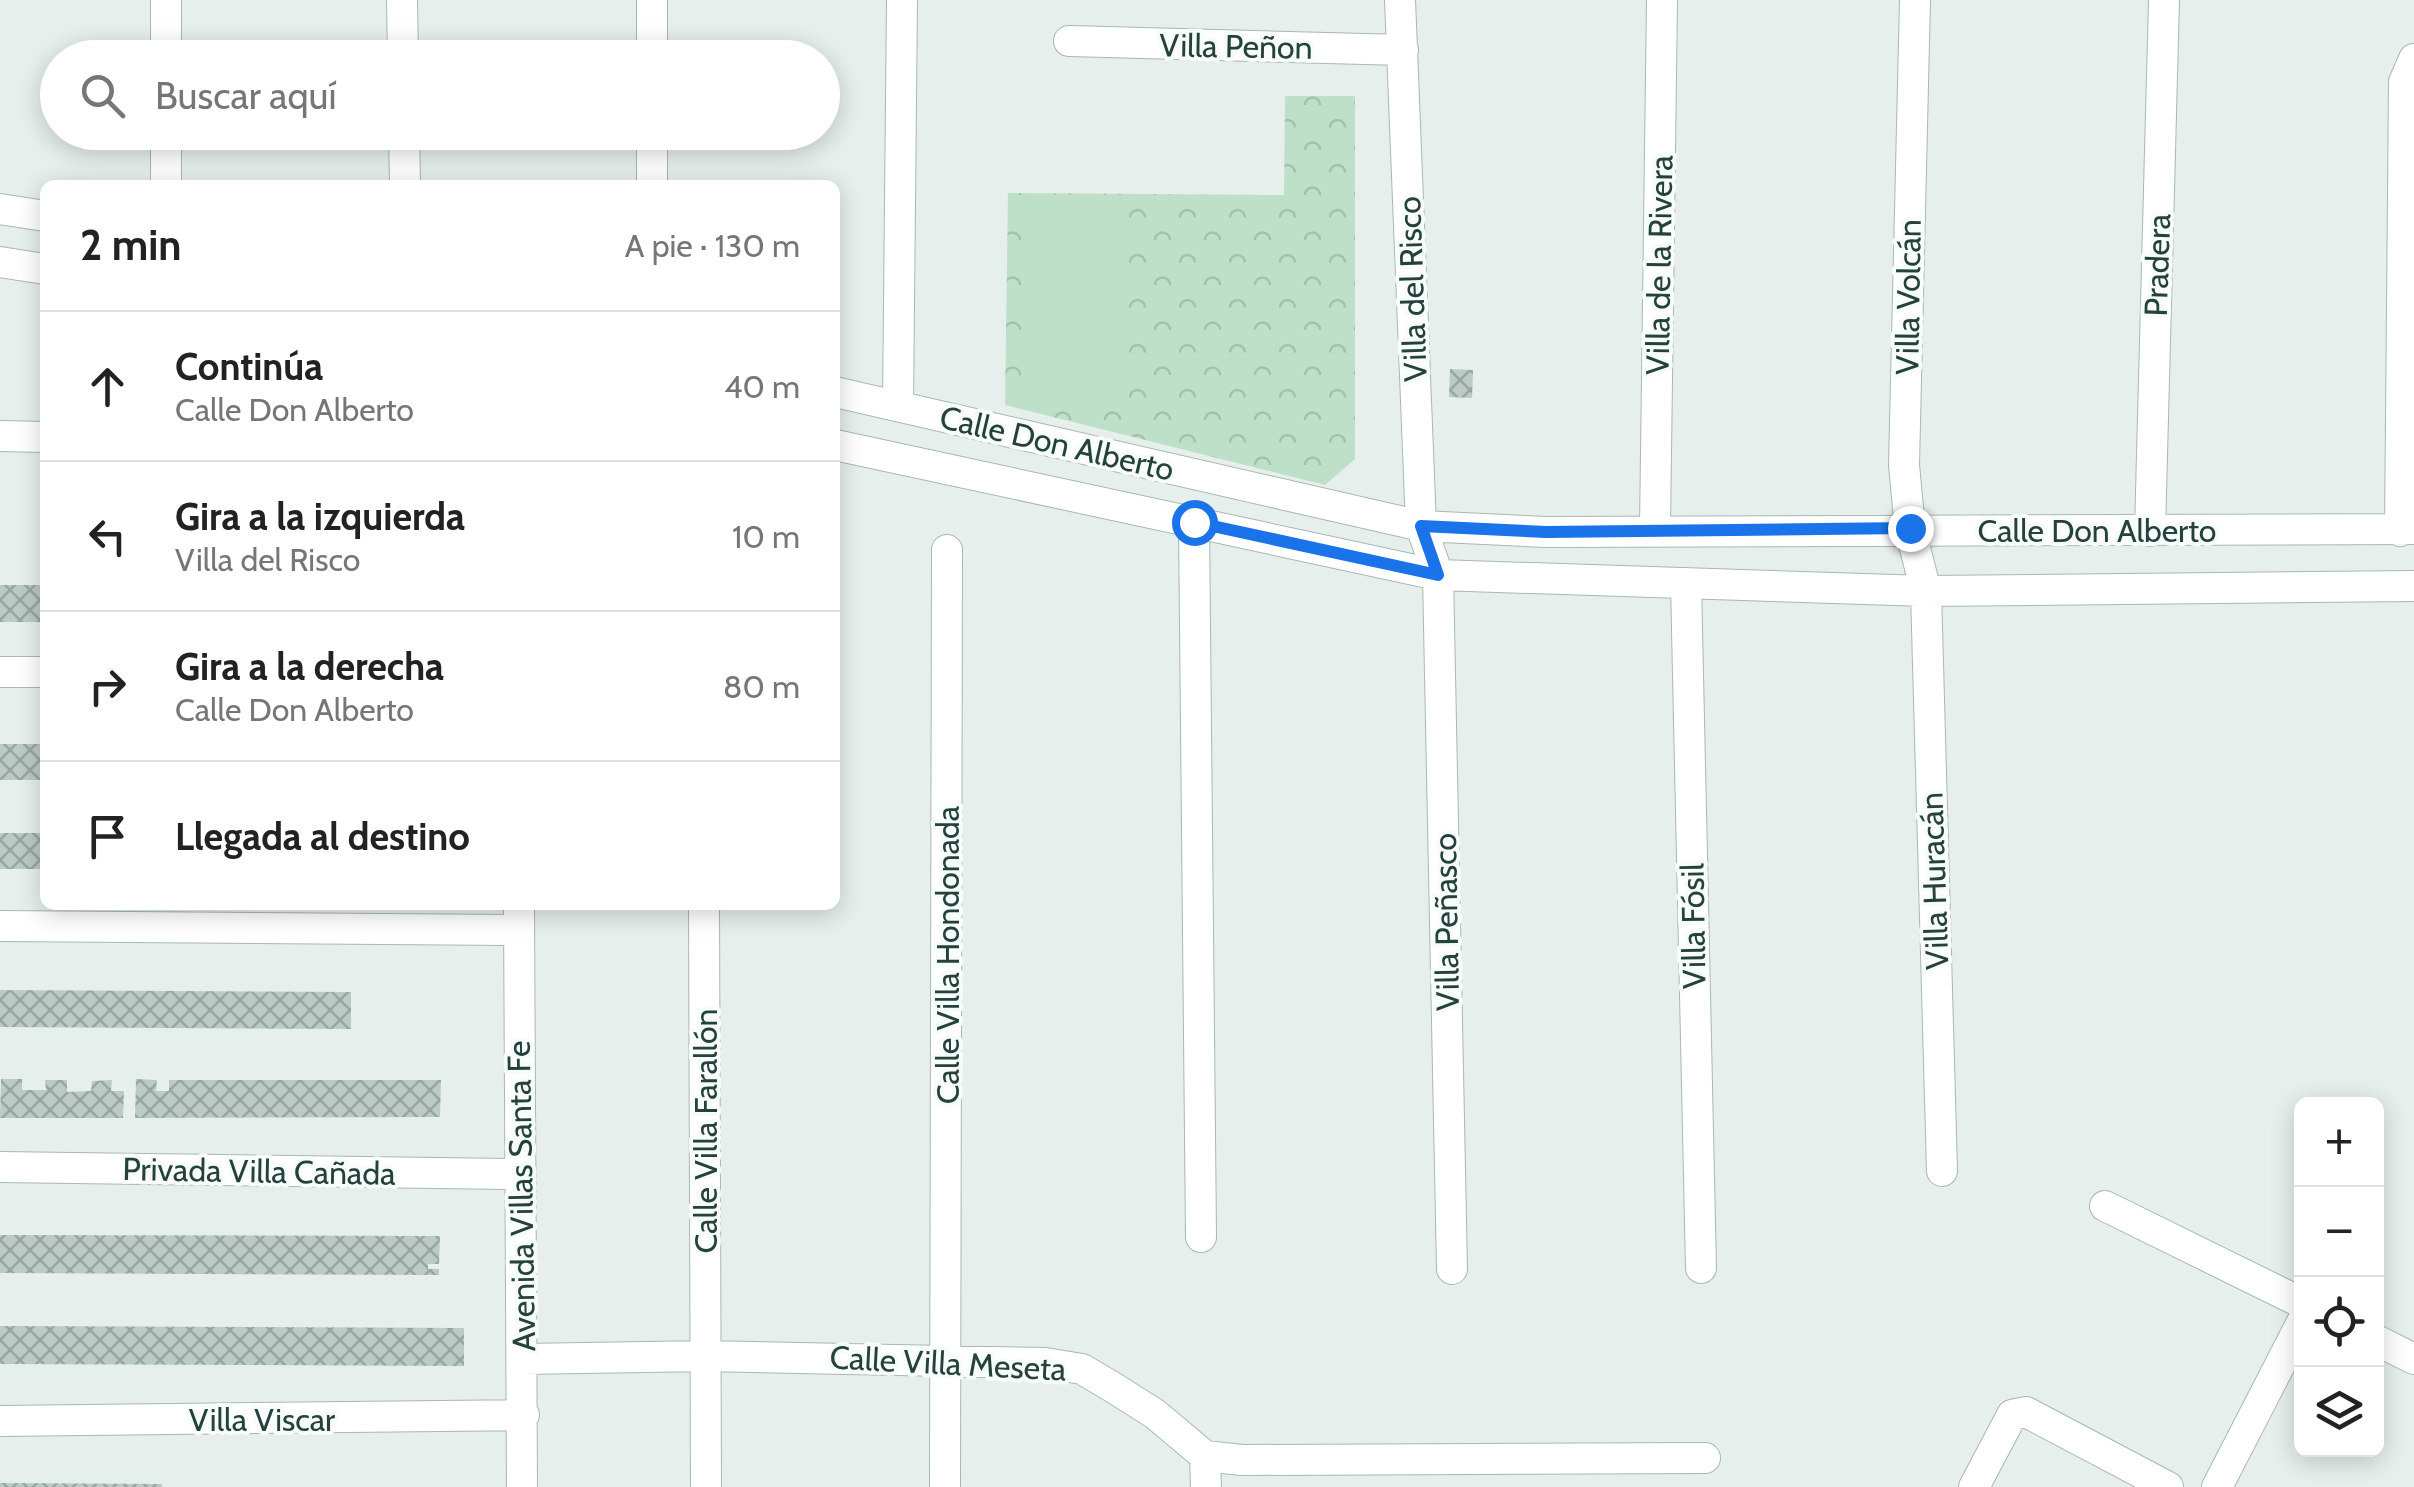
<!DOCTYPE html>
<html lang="es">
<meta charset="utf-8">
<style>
body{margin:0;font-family:Cabin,sans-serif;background:#f2f2f2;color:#222}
.controls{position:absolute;right:30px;bottom:30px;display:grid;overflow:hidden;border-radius:15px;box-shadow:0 5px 25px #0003}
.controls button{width:90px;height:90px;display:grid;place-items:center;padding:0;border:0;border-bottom:2px solid #e0e0e0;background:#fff;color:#222;font:50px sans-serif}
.stop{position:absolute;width:30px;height:30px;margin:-22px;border:8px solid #1a73e8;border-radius:50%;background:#fff}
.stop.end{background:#1a73e8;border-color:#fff;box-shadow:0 2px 10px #0008}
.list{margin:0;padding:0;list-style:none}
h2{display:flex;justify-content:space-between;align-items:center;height:130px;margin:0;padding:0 40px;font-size:42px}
h2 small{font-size:32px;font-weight:400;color:#767676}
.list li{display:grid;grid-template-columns:65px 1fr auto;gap:30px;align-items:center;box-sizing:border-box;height:150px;padding:0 40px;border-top:2px solid #e0e0e0}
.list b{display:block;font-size:38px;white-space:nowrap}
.list p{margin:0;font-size:32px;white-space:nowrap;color:#767676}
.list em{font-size:32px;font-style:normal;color:#767676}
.icon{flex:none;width:55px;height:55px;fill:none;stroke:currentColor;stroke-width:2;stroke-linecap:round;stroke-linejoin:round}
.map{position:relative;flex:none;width:2414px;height:1487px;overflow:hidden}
.search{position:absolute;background:#fff;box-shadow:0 5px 25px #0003;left:40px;top:40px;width:800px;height:110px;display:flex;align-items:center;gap:25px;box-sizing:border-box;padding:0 35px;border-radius:55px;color:#767676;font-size:38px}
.panel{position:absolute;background:#fff;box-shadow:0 5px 25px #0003;left:40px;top:180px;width:800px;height:730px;border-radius:15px}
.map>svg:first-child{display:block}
.park{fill:url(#park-crowns)}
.garden{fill:#bfe0c8}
.building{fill:url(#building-cross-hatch)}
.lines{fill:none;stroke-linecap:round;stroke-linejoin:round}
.minor-casing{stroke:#a8b8b2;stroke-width:32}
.minor{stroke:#fff;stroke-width:30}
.route{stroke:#1a73e8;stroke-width:12}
.labels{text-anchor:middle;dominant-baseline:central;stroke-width:8;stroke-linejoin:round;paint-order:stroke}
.street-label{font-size:32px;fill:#24423a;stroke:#f7fbf9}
</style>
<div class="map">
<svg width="2414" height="1487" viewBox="0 0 2414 1487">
<defs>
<pattern id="park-crowns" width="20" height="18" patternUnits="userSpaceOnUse" patternTransform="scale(2.5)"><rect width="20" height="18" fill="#bfe0c8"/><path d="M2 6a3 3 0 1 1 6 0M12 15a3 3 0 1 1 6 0" fill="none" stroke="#a4c1ad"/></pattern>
<pattern id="building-cross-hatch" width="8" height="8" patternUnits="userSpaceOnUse" patternTransform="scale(2.5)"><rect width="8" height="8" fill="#bbcac4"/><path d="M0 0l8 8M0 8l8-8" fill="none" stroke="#98a6a0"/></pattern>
</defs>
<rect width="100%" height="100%" fill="#e6efeb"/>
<!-- park -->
<path class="park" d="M 1285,96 L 1355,96 L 1355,459 L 1325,485 L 1005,405 L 1008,193 L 1284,195 Z"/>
<!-- garden -->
<path class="garden" d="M 1022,207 L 1122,207 L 1121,404 L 1021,403 Z"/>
<!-- building -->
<path class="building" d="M 1450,369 L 1473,370 L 1472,398 L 1449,397 Z
M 0,585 L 45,585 L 45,622 L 0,622 Z
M 0,744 L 45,744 L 45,780 L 0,780 Z
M 0,833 L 45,833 L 45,869 L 0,869 Z
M 0,990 L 351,992 L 351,1029 L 0,1027 Z
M 1,1079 L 22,1079 L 22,1090 L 46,1090 L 45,1080 L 67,1080 L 67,1092 L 91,1091 L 92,1081 L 112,1080 L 111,1091 L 124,1091 L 123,1118 L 0,1118 Z
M 136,1079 L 157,1080 L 156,1091 L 169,1091 L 169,1080 L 441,1080 L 440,1117 L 135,1118 Z
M 0,1235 L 440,1236 L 439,1264 L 428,1264 L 428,1269 L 439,1269 L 439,1275 L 0,1273 Z
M 0,1326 L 464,1328 L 464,1366 L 0,1364 Z
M 0,1483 L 162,1484 L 162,1487 L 0,1487 Z"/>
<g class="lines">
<defs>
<path id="minor" d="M 166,0 L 166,58
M 402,0 L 403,58
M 652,0 L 652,58
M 1400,0 L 1421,526 L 1438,575 L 1452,1269
M 1915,0 L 1904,465 L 1910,529 L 1926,591 L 1942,1171
M 1069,41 L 1403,50
M 404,132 L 405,185
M 652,132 L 652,185
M 166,185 L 166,132
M 0,209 L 45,216
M 0,262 L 45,269
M 835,392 L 1421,526 L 1546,532 L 2414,529
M 898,406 L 902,0
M 0,436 L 45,437
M 835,445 L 1438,575 L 1926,591 L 2414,586
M 1194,523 L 1201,1237
M 1655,529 L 1662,0
M 2150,531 L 2164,0
M 2400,531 L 2404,82 L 2414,59
M 1686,583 L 1701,1268
M 0,672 L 45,672
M 519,905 L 522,1487
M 704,905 L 706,1487
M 0,926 L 519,930
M 0,1167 L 519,1174
M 2105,1206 L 2302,1303
M 2376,1340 L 2414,1359
M 523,1359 L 706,1356 L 1045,1363 L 1082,1369 L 1114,1388 L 1155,1414 L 1205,1456 L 1242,1460 L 1705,1458
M 0,1421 L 524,1415
M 1205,1456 L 1206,1487
M 945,1487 L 947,550
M 1974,1487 L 2012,1415 L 2026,1412 L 2168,1487
M 2217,1487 L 2302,1322"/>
</defs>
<!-- minor casing -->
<use href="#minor" class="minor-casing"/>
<!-- minor -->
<use href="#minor" class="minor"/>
</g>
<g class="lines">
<!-- route -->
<path class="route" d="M 1194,522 L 1438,575 L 1421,526 L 1546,532 L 1910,528"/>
</g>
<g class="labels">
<!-- street labels -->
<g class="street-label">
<text transform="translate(1236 46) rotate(1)">Villa Peñon</text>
<text transform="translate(1659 265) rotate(-89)">Villa de la Rivera</text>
<text transform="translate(2157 265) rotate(-88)">Pradera</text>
<text transform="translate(1412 289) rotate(-92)">Villa del Risco</text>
<text transform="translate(1908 297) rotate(-89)">Villa Volcán</text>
<text transform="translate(1057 443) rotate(13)">Calle Don Alberto</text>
<text x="2097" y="530">Calle Don Alberto</text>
<text transform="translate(1934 881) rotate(-92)">Villa Huracán</text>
<text transform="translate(1446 922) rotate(-91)">Villa Peñasco</text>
<text transform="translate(1693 926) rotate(-91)">Villa Fósil</text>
<text transform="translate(947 955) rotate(-90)">Calle Villa Hondonada</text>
<text transform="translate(705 1131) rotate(-90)">Calle Villa Farallón</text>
<text transform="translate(259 1171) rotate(1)">Privada Villa Cañada</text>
<text transform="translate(521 1196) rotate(-91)">Avenida Villas Santa Fe</text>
<text transform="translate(948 1363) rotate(3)">Calle Villa Meseta</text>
<text x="262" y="1419">Villa Viscar</text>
</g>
</g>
</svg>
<div class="controls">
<button>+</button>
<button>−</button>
<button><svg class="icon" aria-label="locate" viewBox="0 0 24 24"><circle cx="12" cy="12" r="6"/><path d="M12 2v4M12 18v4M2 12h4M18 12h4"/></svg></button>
<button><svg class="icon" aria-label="layers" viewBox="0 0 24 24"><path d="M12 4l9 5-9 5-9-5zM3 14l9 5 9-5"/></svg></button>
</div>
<div class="stop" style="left:1194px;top:522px"></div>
<div class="stop end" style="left:1910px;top:528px"></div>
<div class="search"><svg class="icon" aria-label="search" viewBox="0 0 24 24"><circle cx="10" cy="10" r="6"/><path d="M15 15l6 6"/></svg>Buscar aquí</div>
<section class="panel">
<h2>2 min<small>A pie · 130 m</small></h2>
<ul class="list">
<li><svg class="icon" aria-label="ahead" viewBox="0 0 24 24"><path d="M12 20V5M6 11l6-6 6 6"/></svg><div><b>Continúa</b><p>Calle Don Alberto</p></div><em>40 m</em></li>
<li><svg class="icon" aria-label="left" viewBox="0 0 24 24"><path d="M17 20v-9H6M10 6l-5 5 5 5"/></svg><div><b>Gira a la izquierda</b><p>Villa del Risco</p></div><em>10 m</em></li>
<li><svg class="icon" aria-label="right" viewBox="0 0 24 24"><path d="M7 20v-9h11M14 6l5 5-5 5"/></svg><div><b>Gira a la derecha</b><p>Calle Don Alberto</p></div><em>80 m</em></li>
<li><svg class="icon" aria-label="arrive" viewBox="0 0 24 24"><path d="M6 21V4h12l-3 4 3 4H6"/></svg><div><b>Llegada al destino</b></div></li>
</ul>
</section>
</div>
